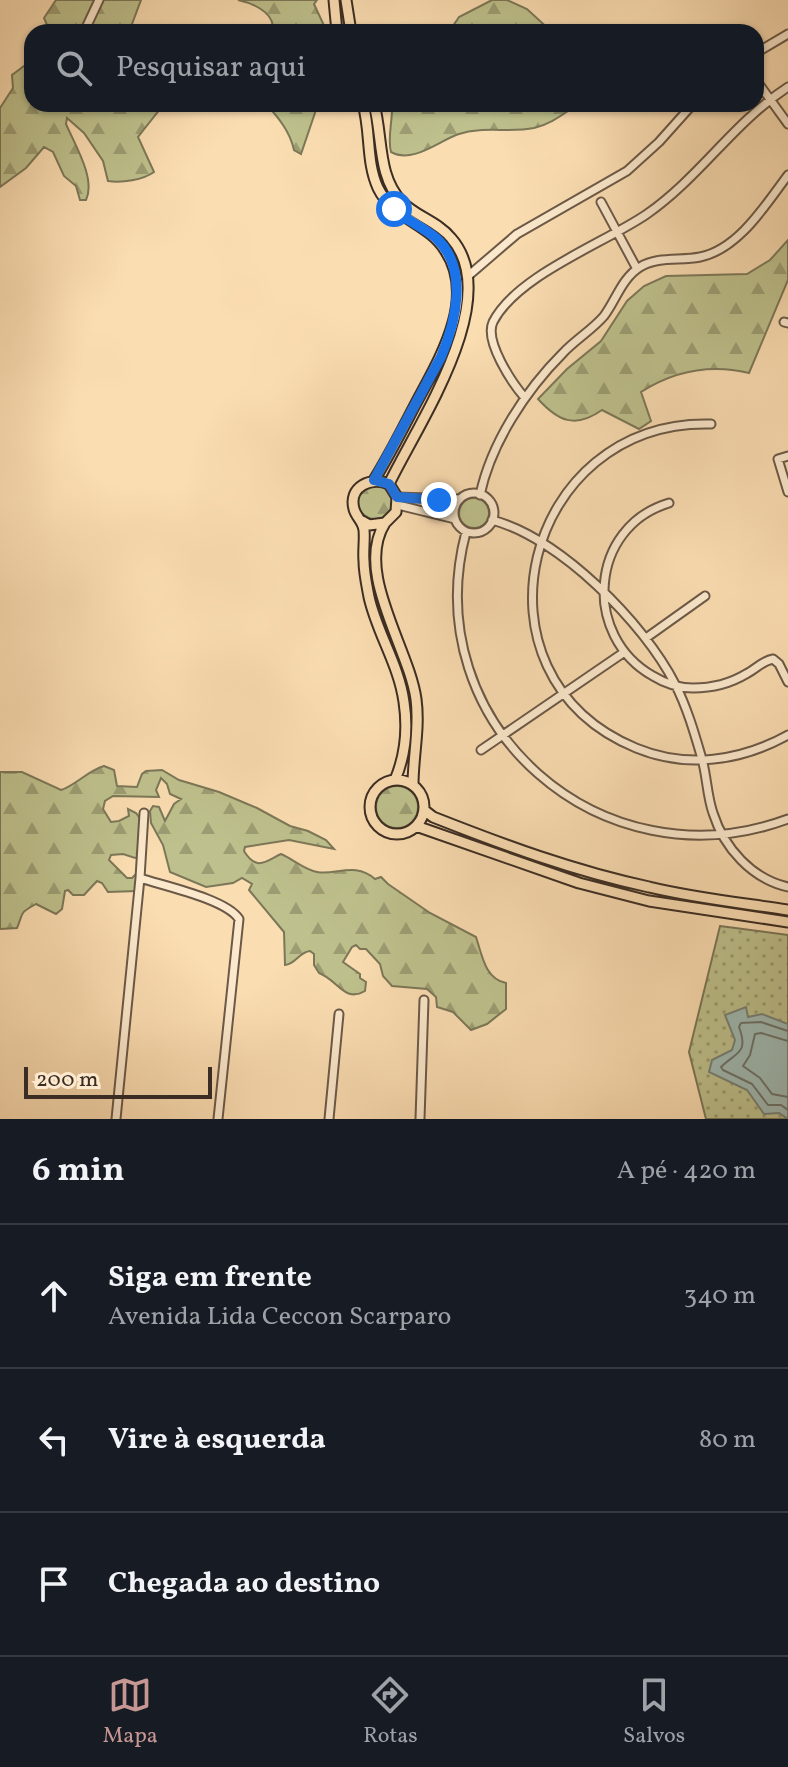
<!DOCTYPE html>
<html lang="pt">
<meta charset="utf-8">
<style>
body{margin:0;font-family:Vollkorn,serif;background:#20242c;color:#f1f3f6}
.scale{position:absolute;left:24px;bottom:20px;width:188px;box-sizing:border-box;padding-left:8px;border:4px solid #3b2d23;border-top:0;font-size:22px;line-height:28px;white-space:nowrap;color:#3b2d23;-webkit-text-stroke:6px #fce9cd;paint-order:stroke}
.stop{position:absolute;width:24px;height:24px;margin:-18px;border:6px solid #1a73e8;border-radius:50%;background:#fff}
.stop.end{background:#1a73e8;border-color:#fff;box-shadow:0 2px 8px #0008}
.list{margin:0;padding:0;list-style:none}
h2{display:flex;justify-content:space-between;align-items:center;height:104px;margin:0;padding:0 32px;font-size:34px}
h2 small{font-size:26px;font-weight:400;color:#9ea1a6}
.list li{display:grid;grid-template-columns:52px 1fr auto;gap:24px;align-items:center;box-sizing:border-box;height:144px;padding:0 32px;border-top:2px solid #363941}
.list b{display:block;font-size:30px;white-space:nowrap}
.list p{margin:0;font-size:26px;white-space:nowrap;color:#9ea1a6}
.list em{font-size:26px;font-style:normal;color:#9ea1a6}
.icon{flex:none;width:44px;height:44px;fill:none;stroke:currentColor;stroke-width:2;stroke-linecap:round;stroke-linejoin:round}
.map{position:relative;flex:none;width:788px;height:1119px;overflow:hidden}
.search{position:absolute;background:#171b24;box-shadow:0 2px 6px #0004;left:24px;right:24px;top:24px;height:88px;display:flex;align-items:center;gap:20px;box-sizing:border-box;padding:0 28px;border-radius:24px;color:#9ea1a6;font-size:30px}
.sheet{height:536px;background:#171b24}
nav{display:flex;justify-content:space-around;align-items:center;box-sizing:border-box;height:112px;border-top:2px solid #363941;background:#171b24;font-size:22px;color:#9ea1a6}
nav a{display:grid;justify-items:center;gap:4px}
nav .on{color:#c59692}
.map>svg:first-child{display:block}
.grass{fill:#bec18d;stroke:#7c7758;stroke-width:2}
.forest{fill:url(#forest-firs);stroke:#7c7758;stroke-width:2}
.park{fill:url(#park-dots);stroke:#7c7758;stroke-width:2}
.water{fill:#a0bab3;stroke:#788279;stroke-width:2}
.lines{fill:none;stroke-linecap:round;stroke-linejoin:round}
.shore{stroke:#6e746b;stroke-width:2}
.minor-casing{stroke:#6b5947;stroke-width:11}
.major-casing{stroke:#3b2d23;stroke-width:13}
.minor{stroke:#fce9cd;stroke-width:7}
.major{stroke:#fbddb2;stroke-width:9}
.route{stroke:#1a73e8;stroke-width:10}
</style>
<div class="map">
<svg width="788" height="1119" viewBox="0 0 788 1119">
<defs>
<pattern id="forest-firs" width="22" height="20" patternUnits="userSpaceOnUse" patternTransform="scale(2)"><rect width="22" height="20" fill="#bec18d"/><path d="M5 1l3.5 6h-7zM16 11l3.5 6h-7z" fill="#9c9d73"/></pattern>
<pattern id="park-dots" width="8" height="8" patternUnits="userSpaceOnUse" patternTransform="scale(2)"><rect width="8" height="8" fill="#bec18d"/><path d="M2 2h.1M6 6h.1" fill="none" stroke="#9c9d73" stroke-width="1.8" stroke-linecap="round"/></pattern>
</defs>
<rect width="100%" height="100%" fill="#fbddb2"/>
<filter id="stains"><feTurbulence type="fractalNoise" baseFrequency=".0025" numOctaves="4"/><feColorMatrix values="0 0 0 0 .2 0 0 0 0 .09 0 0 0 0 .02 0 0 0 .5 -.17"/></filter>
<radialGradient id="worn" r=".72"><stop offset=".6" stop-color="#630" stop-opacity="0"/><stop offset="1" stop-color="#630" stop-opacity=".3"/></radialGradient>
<!-- grass -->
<path class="grass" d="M459 513a15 15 0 1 1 30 0a15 15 0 1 1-30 0Z"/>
<!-- forest -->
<path class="forest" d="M 56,0 L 141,0 L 129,32 L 46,32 L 48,27 L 44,18 Z
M 238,0 L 317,0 L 314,4 L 327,32 L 269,32 L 273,26 C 271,11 252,3 238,0 Z
M 492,0 L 507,0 L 527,9 L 552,32 L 449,32 L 459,17 Z
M 32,60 L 32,104 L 164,104 L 138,137 L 154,172 C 143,180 122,183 108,181 L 103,161 L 84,133 L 67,118 L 66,124 C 75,145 96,179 86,200 L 80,200 L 76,186 L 64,176 L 53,152 L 44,147 L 26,168 L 0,187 L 0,108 L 13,88 L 12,75 Z
M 266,104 L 318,104 L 301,154 L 294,150 C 290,132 279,118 266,104 Z
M 392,104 L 577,104 L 577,105 C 563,114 551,124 534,128 C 509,133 483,126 459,134 C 438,141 413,164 391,152 C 387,138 393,120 392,104 Z
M 788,240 L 788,280 L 749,373 C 711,364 674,371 641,392 L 651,421 L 639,429 L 602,410 C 575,429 558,421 538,399 L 567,369 L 601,341 L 627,301 L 644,286 L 666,276 L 747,274 L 770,260 Z
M358 502a17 17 0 1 1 34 0a17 17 0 1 1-34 0Z
M 104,766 L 114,770 L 117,786 L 137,787 L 142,774 L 146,771 L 162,770 L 179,780 L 219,792 L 257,808 L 290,826 L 308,831 L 326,840 L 334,849 L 289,840 L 245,847 L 244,851 C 257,872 266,861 281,854 C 293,859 303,869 317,872 C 335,876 355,861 375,879 L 381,877 L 388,884 L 430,913 L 476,937 C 482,955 485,979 506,983 L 506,1009 L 487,1024 L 471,1030 L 453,1012 L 437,1007 L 436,997 L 427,989 L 392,986 L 383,976 L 380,964 L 366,949 L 360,949 L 356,945 L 352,947 L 343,962 L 360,974 L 360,978 L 366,982 L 365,991 C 344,1003 338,980 319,973 L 314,965 L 314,954 L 310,951 C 299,952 296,964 285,965 L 284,932 L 249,890 L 252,884 L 242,878 L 233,883 L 206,887 L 170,872 L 163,845 L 151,823 L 150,811 L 153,806 L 159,807 L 165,821 L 174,804 L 181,799 L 170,794 L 167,784 L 161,778 L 156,790 L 159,797 L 113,796 L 105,801 L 103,809 L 111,822 L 119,821 L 129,816 L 128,809 L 136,813 L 142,821 L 140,855 L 135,858 L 123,854 L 111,855 L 109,860 L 127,878 L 132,878 L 138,872 L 137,891 L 108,892 L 102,883 L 97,881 L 84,895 L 73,895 L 68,890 L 65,891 L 62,909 L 56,914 L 36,904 C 18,914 24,912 17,928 L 0,929 L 0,772 L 22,772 L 61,790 C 75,786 87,771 104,766 Z
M376 807a21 21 0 1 1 42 0a21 21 0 1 1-42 0Z"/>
<!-- park -->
<path class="park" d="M 720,926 L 788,935 L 788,1119 L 706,1119 L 689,1052 Z"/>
<!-- water -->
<path class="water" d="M 746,1007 L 748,1017 L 762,1014 L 788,1024 L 788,1119 L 779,1113 L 764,1114 L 747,1090 L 709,1072 L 712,1060 L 732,1050 L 735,1040 L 725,1015 Z"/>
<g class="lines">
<!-- shore -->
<path class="shore" d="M 788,1031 L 761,1022 L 741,1023 L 739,1027 C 749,1054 736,1052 721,1067 L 723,1070 L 752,1084 L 768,1105 L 781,1105 L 788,1110
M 788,1041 L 761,1033 L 755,1034 L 750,1055 L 743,1066 L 760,1078 L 772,1094 L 788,1097"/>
<defs>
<path id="minor" d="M 84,32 L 99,0
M 756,53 L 788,34
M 756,80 L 788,124
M 601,202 L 637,269
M 468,276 L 517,234 L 627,171 L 659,142 L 693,104
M 784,322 L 788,323
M 525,398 C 512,383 484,341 493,322 C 517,275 605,243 647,214 C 700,177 734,122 788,87
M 711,424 C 524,419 460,675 636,748 C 687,769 741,761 788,735
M 788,456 L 778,459 L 788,492
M454 513a20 20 0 1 1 40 0a20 20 0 1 1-40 0Z
M 480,495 C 491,443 526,390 563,353 C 575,340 592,330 604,316 C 616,300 622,278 640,267 C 658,256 680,261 700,257 C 739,249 766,204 788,175
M 397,497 L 460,499
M 669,503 C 589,527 582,636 653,676 C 666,684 678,688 693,688 C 712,688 731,683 746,674 C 756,669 762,661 773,659 L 779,664 L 788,682
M 398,505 L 455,519
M 492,520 C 560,538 644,623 675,684 C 687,707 695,735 702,759 C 707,777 707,796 713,813 C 724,848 752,879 788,887
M 466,532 C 415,725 602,888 788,819
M 646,638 L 705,596
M 481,750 L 623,653
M 140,878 C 164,886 226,899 239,919 L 218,1119
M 116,1119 L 140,878 L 144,813
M 329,1119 L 339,1014
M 420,1119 L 424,1000"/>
<path id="major" d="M 334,0 L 337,32
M 346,0 L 351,32
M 363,104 C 371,132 366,162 378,188 C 393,219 428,223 445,250 C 478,299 438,361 415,405 C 402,430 389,456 374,480
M 374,104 C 383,137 377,176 402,202 C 417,217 438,222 451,238 C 505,299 417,425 389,484
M 362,521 L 369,525 L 385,523 L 396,512 L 397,497 L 389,484 C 371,476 348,487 354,509 C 356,517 363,521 364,530 C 365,540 363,551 364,561 C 364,573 367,586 369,597 C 377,633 399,665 404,702 C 408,728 405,756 395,780
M 385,523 C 354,572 409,648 416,699 C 420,728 413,756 413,785
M370 807a27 27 0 1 1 54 0a27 27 0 1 1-54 0Z
M 424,810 L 433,817 C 504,845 574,871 649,887 C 694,898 742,903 788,910
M 416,826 L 579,883 L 649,901 L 788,922"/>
</defs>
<!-- minor casing -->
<use href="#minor" class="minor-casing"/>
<!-- major casing -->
<use href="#major" class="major-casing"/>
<!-- minor -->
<use href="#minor" class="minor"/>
<!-- major -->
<use href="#major" class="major"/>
</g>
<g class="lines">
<!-- route -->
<path class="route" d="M 394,209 C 407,221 423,227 436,238 C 469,268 456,322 441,357 L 374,480 L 389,484 L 397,497 L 439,500"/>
</g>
<rect width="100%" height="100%" filter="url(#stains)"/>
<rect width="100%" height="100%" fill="url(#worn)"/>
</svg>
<div class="scale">200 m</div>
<div class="stop" style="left:394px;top:209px"></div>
<div class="stop end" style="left:439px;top:500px"></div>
<div class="search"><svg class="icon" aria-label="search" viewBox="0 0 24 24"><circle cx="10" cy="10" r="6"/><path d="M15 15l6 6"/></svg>Pesquisar aqui</div>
</div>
<section class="sheet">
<h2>6 min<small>A pé · 420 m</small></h2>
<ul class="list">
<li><svg class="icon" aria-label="ahead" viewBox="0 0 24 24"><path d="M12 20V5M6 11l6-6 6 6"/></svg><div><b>Siga em frente</b><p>Avenida Lida Ceccon Scarparo</p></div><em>340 m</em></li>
<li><svg class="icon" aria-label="left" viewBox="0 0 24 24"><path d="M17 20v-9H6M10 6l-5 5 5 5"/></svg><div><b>Vire à esquerda</b></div><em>80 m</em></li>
<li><svg class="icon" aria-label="arrive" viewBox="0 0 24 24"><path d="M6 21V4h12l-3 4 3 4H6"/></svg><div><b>Chegada ao destino</b></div></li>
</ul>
</section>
<nav>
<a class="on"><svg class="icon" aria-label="map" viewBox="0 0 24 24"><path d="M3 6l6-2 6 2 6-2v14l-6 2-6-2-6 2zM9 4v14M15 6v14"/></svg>Mapa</a>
<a><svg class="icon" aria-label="directions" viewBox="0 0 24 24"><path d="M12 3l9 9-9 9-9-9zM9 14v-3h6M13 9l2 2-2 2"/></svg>Rotas</a>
<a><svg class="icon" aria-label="saved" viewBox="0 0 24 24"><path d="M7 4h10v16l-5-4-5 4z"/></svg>Salvos</a>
</nav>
